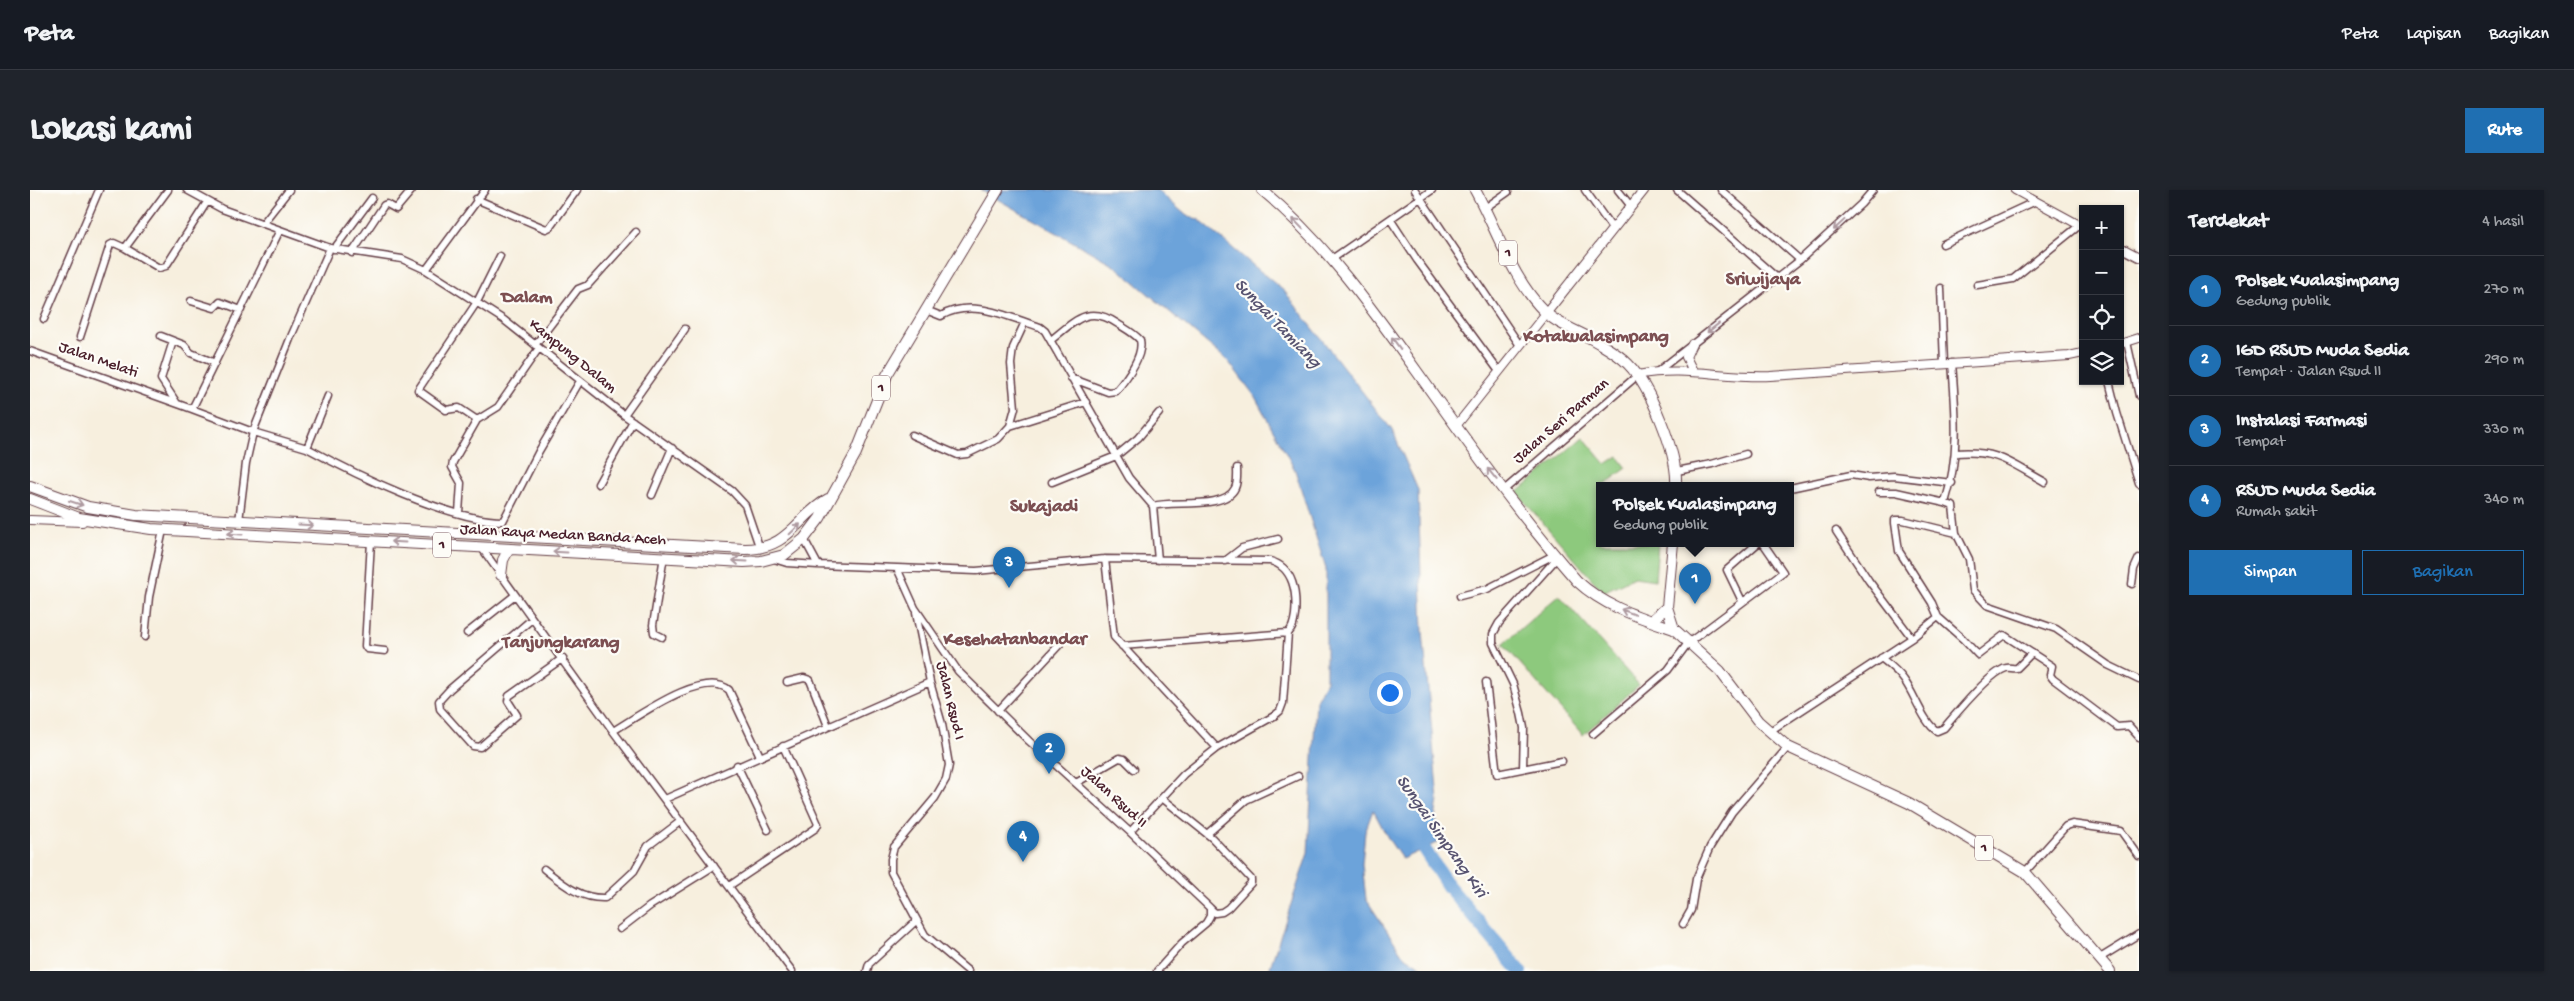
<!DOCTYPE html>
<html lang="id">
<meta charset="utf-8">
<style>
body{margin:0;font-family:"Gochi Hand",sans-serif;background:#20242c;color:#f1f3f6}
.controls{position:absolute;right:15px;top:15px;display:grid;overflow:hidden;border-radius:0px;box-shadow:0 1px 4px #0004}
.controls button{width:45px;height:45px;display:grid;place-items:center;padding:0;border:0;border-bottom:1px solid #363941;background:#171b24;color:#f1f3f6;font:25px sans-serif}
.you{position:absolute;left:1359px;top:502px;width:18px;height:18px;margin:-12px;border:4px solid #fff;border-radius:50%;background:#1a73e8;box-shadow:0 0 0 8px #1a73e833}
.badge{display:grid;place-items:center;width:32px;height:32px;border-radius:50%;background:#1f6fb2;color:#fff;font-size:16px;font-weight:700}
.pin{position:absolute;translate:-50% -41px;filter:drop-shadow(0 1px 2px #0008)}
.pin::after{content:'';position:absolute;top:26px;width:18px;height:15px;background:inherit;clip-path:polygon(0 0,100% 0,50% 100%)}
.popup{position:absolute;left:1566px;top:292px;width:198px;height:65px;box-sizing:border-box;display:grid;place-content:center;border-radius:0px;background:#171b24;filter:drop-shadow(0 1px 4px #0005);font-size:16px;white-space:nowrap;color:#9ea1a6}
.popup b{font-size:19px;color:#f1f3f6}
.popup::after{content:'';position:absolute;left:50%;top:100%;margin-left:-10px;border:10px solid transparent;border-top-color:#171b24}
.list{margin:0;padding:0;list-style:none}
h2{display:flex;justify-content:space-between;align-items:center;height:65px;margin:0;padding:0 20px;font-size:21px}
h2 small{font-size:16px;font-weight:400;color:#9ea1a6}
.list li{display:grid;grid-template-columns:32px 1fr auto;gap:15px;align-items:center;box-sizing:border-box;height:70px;padding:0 20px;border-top:1px solid #363941}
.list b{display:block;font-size:19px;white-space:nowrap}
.list p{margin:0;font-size:16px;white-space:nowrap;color:#9ea1a6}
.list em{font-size:16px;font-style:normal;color:#9ea1a6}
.actions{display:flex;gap:10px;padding:15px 20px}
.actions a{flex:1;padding:11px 0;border:1px solid #1f6fb2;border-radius:0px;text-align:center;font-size:18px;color:#1f6fb2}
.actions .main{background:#1f6fb2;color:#fff}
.icon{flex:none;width:28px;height:28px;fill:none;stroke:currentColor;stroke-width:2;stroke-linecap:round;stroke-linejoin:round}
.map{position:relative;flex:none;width:2109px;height:781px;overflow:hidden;border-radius:0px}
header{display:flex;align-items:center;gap:30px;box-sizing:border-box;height:70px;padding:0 25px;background:#171b24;border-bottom:1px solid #363941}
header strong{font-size:24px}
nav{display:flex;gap:28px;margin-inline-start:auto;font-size:18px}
.intro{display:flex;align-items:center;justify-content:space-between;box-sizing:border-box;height:120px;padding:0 30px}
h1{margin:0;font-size:35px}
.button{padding:12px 22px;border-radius:0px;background:#1f6fb2;color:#fff;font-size:18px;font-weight:700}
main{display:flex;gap:30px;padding:0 30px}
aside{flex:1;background:#171b24;border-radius:0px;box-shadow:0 1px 4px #0004}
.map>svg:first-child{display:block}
.green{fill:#8dc97d;stroke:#6c7454}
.water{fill:#6ca3da;stroke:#5b6182}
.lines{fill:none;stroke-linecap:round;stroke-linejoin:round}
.river{stroke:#6ca3da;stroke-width:14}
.minor-casing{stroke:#643e46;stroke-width:9}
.tertiary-casing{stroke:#643e46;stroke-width:10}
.secondary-casing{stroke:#643e46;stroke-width:11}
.trunk-casing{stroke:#643e46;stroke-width:12}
.minor{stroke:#fff;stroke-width:6}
.tertiary{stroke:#fff;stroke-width:8}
.secondary{stroke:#fff;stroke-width:9}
.trunk{stroke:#fff;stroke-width:10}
.oneway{stroke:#ae9aa0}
.labels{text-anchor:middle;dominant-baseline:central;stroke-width:4.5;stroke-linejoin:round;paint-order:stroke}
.shield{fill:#fdfcf7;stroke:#806168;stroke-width:1}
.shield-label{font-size:15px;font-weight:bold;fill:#4a1f2b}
.street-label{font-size:16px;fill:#4a1f2b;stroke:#fdfcf7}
.water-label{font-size:18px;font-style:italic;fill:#585471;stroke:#fdfcf7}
.quarter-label{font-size:19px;font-weight:bold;fill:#7c4f52;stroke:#fdfcf7}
</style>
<header>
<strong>Peta</strong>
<nav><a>Peta</a><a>Lapisan</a><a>Bagikan</a></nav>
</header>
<div class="intro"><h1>Lokasi kami</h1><a class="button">Rute</a></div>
<main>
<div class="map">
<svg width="2109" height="781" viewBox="0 0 2109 781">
<rect width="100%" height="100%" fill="#fdfcf7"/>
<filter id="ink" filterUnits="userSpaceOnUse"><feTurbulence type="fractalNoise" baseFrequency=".02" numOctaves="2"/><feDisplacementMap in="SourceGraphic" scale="10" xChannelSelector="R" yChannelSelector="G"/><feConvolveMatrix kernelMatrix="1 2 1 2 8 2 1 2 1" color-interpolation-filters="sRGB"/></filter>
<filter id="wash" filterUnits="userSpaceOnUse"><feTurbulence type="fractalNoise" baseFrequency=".0096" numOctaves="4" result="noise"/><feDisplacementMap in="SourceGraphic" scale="20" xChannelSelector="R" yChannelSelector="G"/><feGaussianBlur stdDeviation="1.12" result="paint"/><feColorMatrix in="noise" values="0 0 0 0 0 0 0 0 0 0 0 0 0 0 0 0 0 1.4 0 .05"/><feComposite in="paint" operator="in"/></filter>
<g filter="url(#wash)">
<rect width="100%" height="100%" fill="#f7efde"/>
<!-- green -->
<path class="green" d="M 1553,247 L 1576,274 L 1588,266 L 1597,278 L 1574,295 L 1570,295 L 1570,353 L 1628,353 L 1625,390 L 1604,387 L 1573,402 L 1487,303 Z
M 1529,405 L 1609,495 L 1553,545 L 1473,454 Z"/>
<!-- water -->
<path class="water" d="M 951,0 L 1127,0 L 1157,26 L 1168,29 L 1255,102 L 1362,240 L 1388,300 L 1393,442 L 1408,610 L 1405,628 L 1415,649 L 1372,669 L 1359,650 L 1343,620 L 1335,642 L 1332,674 L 1336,709 L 1373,765 L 1399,781 L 1241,781 L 1240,777 L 1278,663 L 1286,510 L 1296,491 L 1296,379 L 1265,280 L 1224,205 L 1198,171 L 1084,75 Z"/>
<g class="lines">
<!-- river -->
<path class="river" d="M 1385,645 L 1418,696 L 1490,781"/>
</g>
</g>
<g filter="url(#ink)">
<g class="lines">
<defs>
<path id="minor" d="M 138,0 L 95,58 L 129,78 L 136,76 L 177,12
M 157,0 L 192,19 L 300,58 L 372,69 L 396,80 L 474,130 L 594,225 L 702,301 L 715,315 L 730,359
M 1385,0 L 1489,154
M 1555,0 L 1582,38
M 1588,0 L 1600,15
M 1647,0 L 1746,87
M 1691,0 L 1770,70
M 446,9 L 516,39 L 520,37 L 547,0
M 1455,18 L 1478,2
M 1360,29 L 1387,70 L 1468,180
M 233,33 L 259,0
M 250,40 L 162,219 L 223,242 L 260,149 L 300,58
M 1913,54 L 2006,11
M 304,59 L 342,8
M 322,63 L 354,15 L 357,14 L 366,19 L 382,0
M 1302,69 L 1402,0
M 396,80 L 455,0
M 1947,95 L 1983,89 L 2050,35
M 1911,98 L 1914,174
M 161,111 L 184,118 L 190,112 L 211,120
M 896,120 L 911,126 C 942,108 978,127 1010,137 L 1015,141 L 1099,288 L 1123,316 L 1128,370
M 14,129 L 69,0
M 131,146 L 154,155 L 161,163 L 185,173
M 50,147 L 80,55 L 84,53 L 95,58
M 1021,150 C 1045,131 1058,114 1088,134 C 1096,139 1104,143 1110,150 C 1114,166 1096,189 1086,201 L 1078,202 L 1041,188
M 143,151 L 131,189 L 146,212
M 2097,152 L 2109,206
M 505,155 L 548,99 L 558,95 L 606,42
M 0,161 L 162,219
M 1628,181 L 1770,70 L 1831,14 L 1843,0
M 2079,191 L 2087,223 L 2109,293
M 594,225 L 655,139
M 447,230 L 429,218 L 416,220 L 388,200 L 447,112 L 470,66
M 980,236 L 1056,212
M 882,245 L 928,265 L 937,264 L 968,249 L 980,236 L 985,218 L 981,174 L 983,158 L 995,132
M 277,258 C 324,284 421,331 473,331 L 509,261 L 550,191
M 1926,263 C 1969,260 1980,273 2015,292
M 1647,281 L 1682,274 L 1716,264
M 1022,292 L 1086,266 L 1108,248 L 1129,223
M 568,294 L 603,231
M 1760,298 L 1821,285 L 1839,288 L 1864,286 L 1922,293
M 1474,300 L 1608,185
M 1849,302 L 1866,302 L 1915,313
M 622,305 L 642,258
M 1123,316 C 1144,310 1195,320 1205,298 C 1208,292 1207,284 1207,278
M 429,323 L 431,293 L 422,277 L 423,272 L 447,230 L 468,217 L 509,158
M 209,331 L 216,273 L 223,242 L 277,258 L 298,206
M 1806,341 L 1839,391 L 1882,448
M 1926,343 L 1939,369 L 1943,400 L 1957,415 L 2026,439 L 2078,475 L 2109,490
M 774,349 L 788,375
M 341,351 L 335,456 L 337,459 L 355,461
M 451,357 L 583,541 L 762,781
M 744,369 L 757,373 L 788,375 L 946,381 L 1075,369 L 1240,371 C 1264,377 1267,404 1265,425 C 1264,432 1263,439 1258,443 L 1253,513 L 1250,521 L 1244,526 L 1187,558 L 1154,584 L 1100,642
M 1075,369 L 1084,447 L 1187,558
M 1195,371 L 1212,358 L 1248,349
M 867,378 L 885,418 L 928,481 L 999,551 L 1100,642 L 1180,718 L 1180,726 L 1176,733 L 1152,753 L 1127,781
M 2102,394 L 2104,379 L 2109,368
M 1430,406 L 1457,399 L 1524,365
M 1712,411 L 1697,380 L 1728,353
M 886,423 L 900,492 L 912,534 L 919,575 L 916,589 L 905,608 L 864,657 L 861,669 L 861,682 L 895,745 L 938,781
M 1908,427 L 1933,449 L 1948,465 L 1974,445 L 1977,447 L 2022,476 L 2020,485 L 2023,489 L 2087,537 L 2099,536 L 2109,547
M 502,429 L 420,499 L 409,511 L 410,519 L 443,556 L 450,557 L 487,525 L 478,511 L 479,506 L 533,468
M 437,443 L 485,405
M 115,447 L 119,407 L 133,340
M 632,447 L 624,443 L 623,435 L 634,366
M 1092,456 L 1258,443
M 1851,468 C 1860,475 1868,481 1874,490 C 1884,503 1894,534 1907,541 L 1914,538 C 1926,524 1959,483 1976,478 C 1979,477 1984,479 1987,478 L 2002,463
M 757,492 L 774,488 L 780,490 L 798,536
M 1456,492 L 1467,584 L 1532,571
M 968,521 L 1031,453
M 583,541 C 607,527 674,478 699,500 L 730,566
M 1740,541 L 1882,448 L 1908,427 L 1902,413 L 1869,361 L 1865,333 L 1865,330 L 1873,330 L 1926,343 L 1923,316 L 1915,313 C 1930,264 1926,224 1922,173
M 1563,544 L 1638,480 L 1658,453 L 1753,382 L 1733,353
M 707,575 L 738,640
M 1493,578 L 1494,538 L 1491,523 L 1483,494 L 1463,453 L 1463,444 L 1469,433 L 1527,368
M 1046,593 L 1089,568 L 1094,569 L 1104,579
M 1132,608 L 1182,648 L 1221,689 L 1221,693 L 1198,718 L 1192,722 L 1185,723 L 1180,718
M 635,609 L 900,492
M 1177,644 L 1216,610 L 1268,586
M 514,679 C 533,694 550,709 575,708 L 604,681 L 618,656 L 651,631
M 1995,682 L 2036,636 L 2042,634 L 2091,641 L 2109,666
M 699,696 L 786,638 L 788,634 L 753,556
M 1653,734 L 1661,720 L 1666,689 L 1680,657 L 1702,622 L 1758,557
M 590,739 L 620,716 L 684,676
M 2070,768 L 2109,744
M 837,781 L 839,774 L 887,730"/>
<path id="tertiary" d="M 1985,0 L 2053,37
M 2090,57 L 2109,67
M 1662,154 L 1656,167 L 1663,181
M 2090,154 L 2109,148
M 1608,185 C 1652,176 1695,188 1740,186 C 1840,180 1939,172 2039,166 L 2053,163
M 1426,236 L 1516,123
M 0,330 L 52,332"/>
<path id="secondary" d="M 1516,123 L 1614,0"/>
<path id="trunk" d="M 1232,0 C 1297,54 1345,123 1393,190 C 1442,259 1492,328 1547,391 C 1575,417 1609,427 1644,439
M 1445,0 C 1466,38 1483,91 1515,122 C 1528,135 1551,142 1567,152 C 1577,158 1590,165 1598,174 C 1620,196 1648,264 1646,295
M 0,296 L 58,317 L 106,325 L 715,359 C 760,359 766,327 798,309
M 0,309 L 49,328 L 121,339 L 714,372 L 731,371 L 754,365 L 774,349 L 790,328 L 826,263 L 857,185 L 968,0
M 1643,353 L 1637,417 L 1644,439 L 1690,481 L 1728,531 L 1758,557 L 1879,613 L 1995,682 L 2080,781
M 471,385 L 473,370 L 479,359
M 1621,431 L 1637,417"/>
</defs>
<!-- minor casing -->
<use href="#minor" class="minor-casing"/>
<!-- tertiary casing -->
<use href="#tertiary" class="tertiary-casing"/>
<!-- secondary casing -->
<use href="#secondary" class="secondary-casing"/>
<!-- trunk casing -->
<use href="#trunk" class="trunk-casing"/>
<!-- minor -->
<use href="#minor" class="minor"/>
<!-- tertiary -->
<use href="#tertiary" class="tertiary"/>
<!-- secondary -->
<use href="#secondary" class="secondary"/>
<!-- trunk -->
<use href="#trunk" class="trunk"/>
</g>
<!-- one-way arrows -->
<defs><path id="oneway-shaft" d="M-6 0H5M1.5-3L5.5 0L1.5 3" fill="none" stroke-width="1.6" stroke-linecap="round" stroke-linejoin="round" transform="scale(1.25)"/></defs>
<g class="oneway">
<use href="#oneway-shaft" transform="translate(1268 34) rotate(-134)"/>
<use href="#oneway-shaft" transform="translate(1809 35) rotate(137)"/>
<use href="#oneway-shaft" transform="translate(1683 138) rotate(142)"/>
<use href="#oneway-shaft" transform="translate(1366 153) rotate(-126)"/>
<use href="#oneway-shaft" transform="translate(1462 284) rotate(-129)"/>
<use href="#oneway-shaft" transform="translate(46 313) rotate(18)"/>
<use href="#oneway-shaft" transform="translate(276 335) rotate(3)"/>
<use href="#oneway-shaft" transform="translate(765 339) rotate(-44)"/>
<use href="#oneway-shaft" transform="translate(205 344) rotate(-177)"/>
<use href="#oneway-shaft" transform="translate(368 352) rotate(-177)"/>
<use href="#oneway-shaft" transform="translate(530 362) rotate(-177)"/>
<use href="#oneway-shaft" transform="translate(710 371) rotate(-177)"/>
<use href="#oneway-shaft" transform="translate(1598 422) rotate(-159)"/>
</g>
</g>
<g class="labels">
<!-- shield labels -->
<g class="shield">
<rect x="1469" y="50.5" width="18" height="25" rx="4"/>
<rect x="842" y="185.5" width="18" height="25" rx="4"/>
<rect x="403" y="342.5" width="18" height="25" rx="4"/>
<rect x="1945" y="645.5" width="18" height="25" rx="4"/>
</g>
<g class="shield-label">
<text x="1478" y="63">1</text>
<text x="851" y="198">1</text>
<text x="412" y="355">1</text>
<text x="1954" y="658">1</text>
</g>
<!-- street labels -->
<g class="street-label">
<text transform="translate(542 167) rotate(39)">Kampung Dalam</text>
<text transform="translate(68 171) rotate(19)">Jalan Melati</text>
<text transform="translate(1532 232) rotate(-41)">Jalan Seri Parman</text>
<text transform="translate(533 346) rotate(3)">Jalan Raya Medan Banda Aceh</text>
<text transform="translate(919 511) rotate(76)">Jalan Rsud I</text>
<text transform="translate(1083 608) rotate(42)">Jalan Rsud II</text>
</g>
<!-- water labels -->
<g class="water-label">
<text transform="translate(1247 134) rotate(46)">Sungai Tamiang</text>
<text transform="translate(1411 647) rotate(55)">Sungai Simpang Kiri</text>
</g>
<!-- quarter labels -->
<g class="quarter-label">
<text x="1733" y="90">Sriwijaya</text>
<text x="497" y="108">Dalam</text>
<text x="1566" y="147">Kotakualasimpang</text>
<text x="1014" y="317">Sukajadi</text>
<text x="985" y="450">Kesehatanbandar</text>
<text x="531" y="453">Tanjungkarang</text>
</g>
</g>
</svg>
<div class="controls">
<button>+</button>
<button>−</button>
<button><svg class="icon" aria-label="locate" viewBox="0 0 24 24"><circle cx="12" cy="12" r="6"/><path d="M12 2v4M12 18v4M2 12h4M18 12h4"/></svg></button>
<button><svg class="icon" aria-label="layers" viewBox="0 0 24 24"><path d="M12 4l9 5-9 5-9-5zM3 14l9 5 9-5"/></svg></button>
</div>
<div class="you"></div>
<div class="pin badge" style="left:1665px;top:414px">1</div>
<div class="popup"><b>Polsek Kualasimpang</b>Gedung publik</div>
<div class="pin badge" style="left:1019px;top:584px">2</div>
<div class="pin badge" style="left:979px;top:398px">3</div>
<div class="pin badge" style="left:993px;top:672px">4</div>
</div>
<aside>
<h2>Terdekat<small>4 hasil</small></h2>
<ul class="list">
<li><span class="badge">1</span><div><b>Polsek Kualasimpang</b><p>Gedung publik</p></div><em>270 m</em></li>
<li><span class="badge">2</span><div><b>IGD RSUD Muda Sedia</b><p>Tempat · Jalan Rsud II</p></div><em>290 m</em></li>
<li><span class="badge">3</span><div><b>Instalasi Farmasi</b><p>Tempat</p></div><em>330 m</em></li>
<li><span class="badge">4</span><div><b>RSUD Muda Sedia</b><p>Rumah sakit</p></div><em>340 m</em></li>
</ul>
<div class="actions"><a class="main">Simpan</a><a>Bagikan</a></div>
</aside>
</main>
